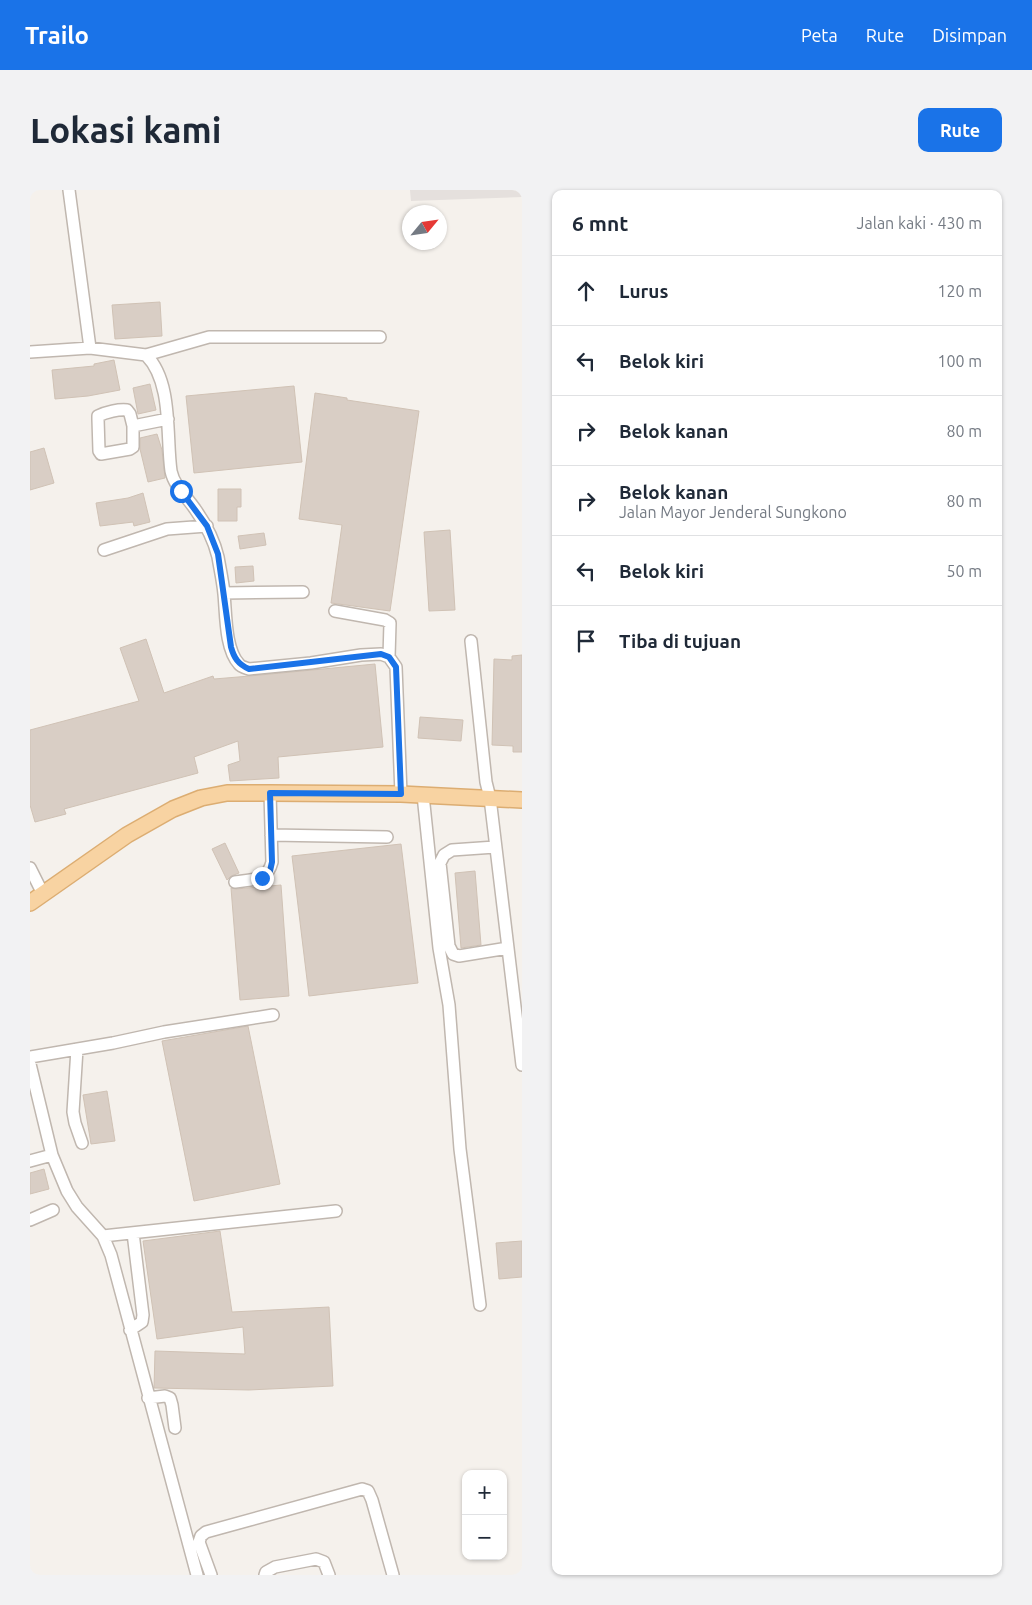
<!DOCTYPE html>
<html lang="id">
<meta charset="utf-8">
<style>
body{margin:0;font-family:Ubuntu,sans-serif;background:#f2f2f3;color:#1f2937}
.controls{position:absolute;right:15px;bottom:15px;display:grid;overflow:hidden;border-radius:10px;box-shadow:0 1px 4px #0004}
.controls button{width:45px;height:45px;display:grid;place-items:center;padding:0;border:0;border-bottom:1px solid #e0e1e3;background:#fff;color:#1f2937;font:25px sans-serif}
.compass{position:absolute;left:372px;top:15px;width:45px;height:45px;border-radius:50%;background:#fff;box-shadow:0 1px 4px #0004;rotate:61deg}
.stop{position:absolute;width:15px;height:15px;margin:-11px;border:4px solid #1a73e8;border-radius:50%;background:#fff}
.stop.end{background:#1a73e8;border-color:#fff;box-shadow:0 1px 5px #0008}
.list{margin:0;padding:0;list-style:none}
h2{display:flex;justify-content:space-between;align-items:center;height:65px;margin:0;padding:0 20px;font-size:21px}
h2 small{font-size:16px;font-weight:400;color:#747a83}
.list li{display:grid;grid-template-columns:32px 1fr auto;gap:15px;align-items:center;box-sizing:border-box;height:70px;padding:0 20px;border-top:1px solid #e0e1e3}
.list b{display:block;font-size:19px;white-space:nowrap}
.list p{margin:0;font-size:16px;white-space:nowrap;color:#747a83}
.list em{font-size:16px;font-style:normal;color:#747a83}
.icon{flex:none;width:28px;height:28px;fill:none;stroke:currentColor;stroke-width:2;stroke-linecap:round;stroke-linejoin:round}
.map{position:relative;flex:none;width:492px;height:1385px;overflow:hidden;border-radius:10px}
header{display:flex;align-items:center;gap:30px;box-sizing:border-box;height:70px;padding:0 25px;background:#1a73e8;color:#fff}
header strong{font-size:24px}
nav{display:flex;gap:28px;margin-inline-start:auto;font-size:18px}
.intro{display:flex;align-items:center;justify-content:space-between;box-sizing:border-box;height:120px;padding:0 30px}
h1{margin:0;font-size:35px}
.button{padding:12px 22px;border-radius:10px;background:#1a73e8;color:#fff;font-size:18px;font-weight:700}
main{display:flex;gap:30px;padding:0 30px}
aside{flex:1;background:#fff;border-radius:10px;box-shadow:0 1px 4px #0004}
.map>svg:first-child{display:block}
.industrial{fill:#e5e0dd}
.building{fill:#d9cec5;stroke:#d0c2b5}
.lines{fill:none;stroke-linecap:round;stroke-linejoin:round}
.minor-casing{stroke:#c0b7af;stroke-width:14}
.major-casing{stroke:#dcad72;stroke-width:18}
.minor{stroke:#fff;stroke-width:11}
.major{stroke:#f8d3a2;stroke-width:15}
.route{stroke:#1a73e8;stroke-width:6}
</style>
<header>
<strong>Trailo</strong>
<nav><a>Peta</a><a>Rute</a><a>Disimpan</a></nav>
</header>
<div class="intro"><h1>Lokasi kami</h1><a class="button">Rute</a></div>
<main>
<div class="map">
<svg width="492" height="1385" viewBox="0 0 492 1385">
<rect width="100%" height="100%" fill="#f5f1ec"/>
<!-- industrial -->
<path class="industrial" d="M 380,0 L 492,0 L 492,7 L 381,11 Z"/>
<!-- building -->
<path class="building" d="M 130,112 L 132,146 L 85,149 L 82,115 Z
M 84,170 L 90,200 L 58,206 L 25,209 L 22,180 L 64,176 L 64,174 Z
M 120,194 L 126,220 L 108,224 L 103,198 Z
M 264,196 L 272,272 L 164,283 L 156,206 Z
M 285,203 L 317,208 L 317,210 L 389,221 L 360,421 L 301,413 L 312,335 L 269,329 Z
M 127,244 L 132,260 L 135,288 L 118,292 L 110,259 L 110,248 Z
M 14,258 L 24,293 L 0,300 L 0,262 Z
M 188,299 L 211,299 L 211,317 L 207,317 L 207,331 L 188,331 Z
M 113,303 L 120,332 L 104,336 L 103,332 L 70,336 L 66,313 L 98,308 Z
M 420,340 L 425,420 L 399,421 L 394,342 Z
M 234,343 L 236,355 L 210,359 L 208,346 Z
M 223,376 L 224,391 L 206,393 L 205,377 Z
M 116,449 L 134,503 L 183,486 L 184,489 L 220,486 L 345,474 L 353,557 L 248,567 L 249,588 L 200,591 L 198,575 L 210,571 L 208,551 L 164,567 L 168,583 L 34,619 L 36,624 L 5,632 L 0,615 L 0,540 L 109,511 L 90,458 Z
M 492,465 L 492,562 L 483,562 L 483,556 L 462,555 L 464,469 L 482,470 L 482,466 Z
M 390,527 L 433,530 L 431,551 L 388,548 Z
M 195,653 L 209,683 L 201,686 L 197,690 L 182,659 Z
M 371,654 L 388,793 L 279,806 L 262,666 Z
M 445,681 L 451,755 L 431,758 L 425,683 Z
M 251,695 L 259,806 L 210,810 L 201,698 L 206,699 Z
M 218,836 L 250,994 L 164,1011 L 132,851 Z
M 77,901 L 85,951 L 61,954 L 53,905 Z
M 14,979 L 19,999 L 0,1004 L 0,983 Z
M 190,1041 L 202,1122 L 299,1117 L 303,1196 L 219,1200 L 124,1198 L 125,1161 L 215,1164 L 213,1137 L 127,1149 L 113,1051 Z
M 492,1051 L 492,1087 L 469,1089 L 466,1053 Z"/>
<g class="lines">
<defs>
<path id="minor" d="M 39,0 L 60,158
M 0,162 L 60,158 L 116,165 L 179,147 L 350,147
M 116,165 C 143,192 136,246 141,281 C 144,296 157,307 165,319 C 175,333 184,350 188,367 C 190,379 193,392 194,404 C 196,424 195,459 209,474 C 211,477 216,478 219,479 L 281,473 L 331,465 L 351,464 L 359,467 L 366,477 L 371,604
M 103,236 L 103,257 L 100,259 L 71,264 L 69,261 L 68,229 L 68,226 C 76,222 89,219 97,220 L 100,224 L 103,236 L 138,229
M 74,360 L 137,339 L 177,336
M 194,403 L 273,402
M 305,421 L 355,430 L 360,433 L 359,467
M 441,451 L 456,592 L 460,608 L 492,875
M 393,605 L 409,758 L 419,815 L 430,959 L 450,1115
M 241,645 L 357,647
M 465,657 L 422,660 L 414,665 L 410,673 L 419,756 L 423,764 L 429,766 L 478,758
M 0,678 L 13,704
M 205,692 C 223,689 237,692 242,672 L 240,603
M 47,859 L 43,922 L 45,933 L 52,953
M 0,867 L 83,853 L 134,842 L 243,825
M 0,874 L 22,965 L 37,1001 L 47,1017 L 73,1046 L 81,1065 L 167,1385
M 0,971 L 22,965
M 0,1030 L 23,1020
M 73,1046 L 306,1021
M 100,1140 L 112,1132 L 113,1125 L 103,1043
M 118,1208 L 135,1206 L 140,1208 L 142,1215 L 145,1238
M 181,1385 L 169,1352 L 171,1346 L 176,1342 L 332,1299 L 338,1301 L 342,1310 L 363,1385
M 235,1385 L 236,1382 L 245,1377 L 286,1369 L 294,1372 L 299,1385"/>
<path id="major" d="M 0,713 L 97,645 L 143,619 L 171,608 L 197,603 L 240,603 L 371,604 L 492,610"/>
</defs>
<!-- minor casing -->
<use href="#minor" class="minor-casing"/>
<!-- major casing -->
<use href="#major" class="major-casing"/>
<!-- minor -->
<use href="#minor" class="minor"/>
<!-- major -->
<use href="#major" class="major"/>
</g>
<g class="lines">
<!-- route -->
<path class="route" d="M 151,301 L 177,336 L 188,364 L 201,457 C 204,468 208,474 219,479 L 351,464 L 359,467 L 366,477 L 371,604 L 240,603 L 242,672 L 240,681 L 232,688"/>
</g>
</svg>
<div class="controls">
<button>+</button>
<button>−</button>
</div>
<svg class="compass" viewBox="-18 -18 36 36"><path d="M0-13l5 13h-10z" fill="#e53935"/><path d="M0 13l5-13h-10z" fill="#747a83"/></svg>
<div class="stop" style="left:151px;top:301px"></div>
<div class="stop end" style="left:232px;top:688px"></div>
</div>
<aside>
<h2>6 mnt<small>Jalan kaki · 430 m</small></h2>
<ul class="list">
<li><svg class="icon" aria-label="ahead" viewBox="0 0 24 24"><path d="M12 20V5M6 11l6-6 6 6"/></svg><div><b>Lurus</b></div><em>120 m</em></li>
<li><svg class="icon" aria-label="left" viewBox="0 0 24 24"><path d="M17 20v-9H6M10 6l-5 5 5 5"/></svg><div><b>Belok kiri</b></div><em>100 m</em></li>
<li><svg class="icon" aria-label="right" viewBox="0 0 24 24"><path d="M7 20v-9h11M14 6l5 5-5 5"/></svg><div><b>Belok kanan</b></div><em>80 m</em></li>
<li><svg class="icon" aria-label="right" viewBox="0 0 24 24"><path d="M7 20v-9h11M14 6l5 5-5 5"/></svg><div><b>Belok kanan</b><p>Jalan Mayor Jenderal Sungkono</p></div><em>80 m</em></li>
<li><svg class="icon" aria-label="left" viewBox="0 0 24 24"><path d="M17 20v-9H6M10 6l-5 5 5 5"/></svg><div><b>Belok kiri</b></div><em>50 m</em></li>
<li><svg class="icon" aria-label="arrive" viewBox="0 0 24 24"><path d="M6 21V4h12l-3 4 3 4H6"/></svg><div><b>Tiba di tujuan</b></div></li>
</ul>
</aside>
</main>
